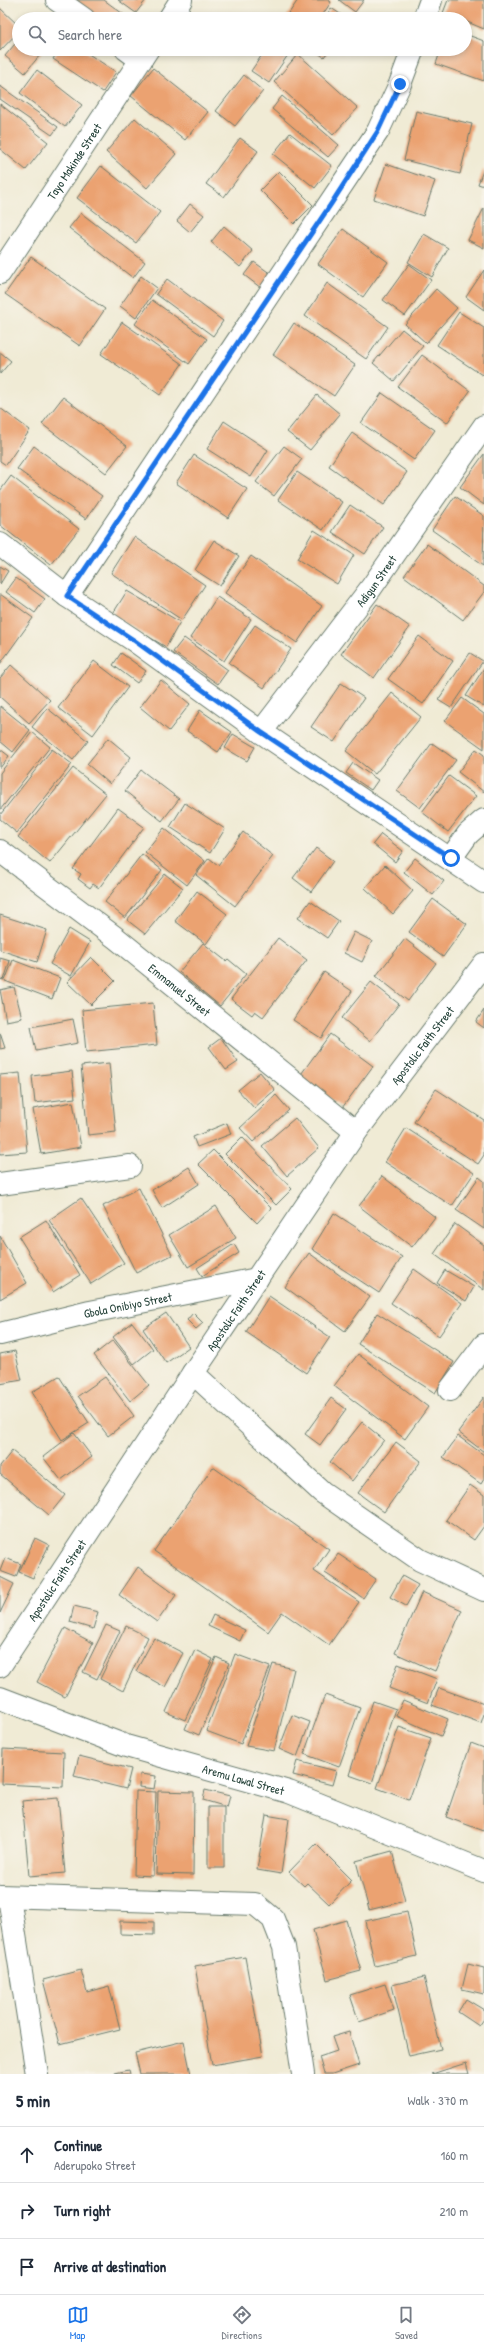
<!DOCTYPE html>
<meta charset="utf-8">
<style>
body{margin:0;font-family:"Patrick Hand",sans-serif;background:#f6f6f7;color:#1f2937}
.stop{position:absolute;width:12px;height:12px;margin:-9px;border:3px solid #1a73e8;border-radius:50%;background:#fff}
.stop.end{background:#1a73e8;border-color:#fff;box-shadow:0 1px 4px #0008}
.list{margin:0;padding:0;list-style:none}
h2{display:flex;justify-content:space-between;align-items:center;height:52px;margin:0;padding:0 16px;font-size:17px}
h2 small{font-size:13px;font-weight:400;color:#747a83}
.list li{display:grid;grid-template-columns:26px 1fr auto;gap:12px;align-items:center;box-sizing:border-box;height:56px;padding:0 16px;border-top:1px solid #e0e1e3}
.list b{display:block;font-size:15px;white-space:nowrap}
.list p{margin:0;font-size:13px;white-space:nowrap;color:#747a83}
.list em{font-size:13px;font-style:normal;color:#747a83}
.icon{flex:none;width:22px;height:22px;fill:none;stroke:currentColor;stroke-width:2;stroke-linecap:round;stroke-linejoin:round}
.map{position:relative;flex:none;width:484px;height:2074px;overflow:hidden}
.search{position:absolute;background:#fff;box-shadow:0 2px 6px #0003;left:12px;right:12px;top:12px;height:44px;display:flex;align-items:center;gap:10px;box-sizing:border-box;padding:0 14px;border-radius:22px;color:#747a83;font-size:15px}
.sheet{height:220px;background:#fff}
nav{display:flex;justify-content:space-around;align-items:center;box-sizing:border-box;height:56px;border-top:1px solid #e0e1e3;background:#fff;font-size:11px;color:#747a83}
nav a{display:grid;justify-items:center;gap:2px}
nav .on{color:#1a73e8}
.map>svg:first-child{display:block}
.building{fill:#eba271}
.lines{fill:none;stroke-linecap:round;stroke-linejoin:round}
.minor-casing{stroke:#687a6c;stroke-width:24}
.minor{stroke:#fff;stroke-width:22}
.route{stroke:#1a73e8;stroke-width:5}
.labels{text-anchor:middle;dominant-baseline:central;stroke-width:3;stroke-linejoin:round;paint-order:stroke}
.street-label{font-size:12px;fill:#1f3d34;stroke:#f7f3e8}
</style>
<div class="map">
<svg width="484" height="2074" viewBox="0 0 484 2074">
<rect width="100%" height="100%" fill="#f7f3e8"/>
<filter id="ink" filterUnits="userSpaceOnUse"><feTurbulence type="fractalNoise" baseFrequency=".025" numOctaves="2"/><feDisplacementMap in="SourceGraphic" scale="8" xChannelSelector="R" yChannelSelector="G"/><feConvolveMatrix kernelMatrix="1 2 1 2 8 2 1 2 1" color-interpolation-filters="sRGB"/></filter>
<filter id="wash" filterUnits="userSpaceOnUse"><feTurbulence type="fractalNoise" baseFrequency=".012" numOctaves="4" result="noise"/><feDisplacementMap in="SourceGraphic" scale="16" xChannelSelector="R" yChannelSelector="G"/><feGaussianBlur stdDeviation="0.9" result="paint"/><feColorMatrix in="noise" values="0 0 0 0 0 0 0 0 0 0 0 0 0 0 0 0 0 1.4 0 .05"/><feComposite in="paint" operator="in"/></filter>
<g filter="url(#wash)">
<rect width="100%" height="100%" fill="#f0ebd5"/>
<g id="blocks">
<!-- building -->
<path class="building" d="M 72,0 L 104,0 L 130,19 L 98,19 Z
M 118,0 L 146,0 L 136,13 Z
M 298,0 L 328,0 L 331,2 L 320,19 L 285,19 Z
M 339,0 L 364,0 L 355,12 Z
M 448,0 L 484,0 L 484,29 L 465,21 L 465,19 L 459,19 L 443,13 Z
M 0,8 L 19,26 L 19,31 L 0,51 Z
M 331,8 L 348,19 L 324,19 Z
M 40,14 L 47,19 L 36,19 Z
M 465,34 L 484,41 L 484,81 L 436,64 L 441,49 L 465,49 Z
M 19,39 L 19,49 L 45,49 L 25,73 L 5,56 Z
M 59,49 L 81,49 L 116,72 L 103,92 L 53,59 Z
M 266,49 L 292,49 L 269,83 L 251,71 Z
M 312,49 L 330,49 L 324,57 Z
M 298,54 L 358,108 L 333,135 L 274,82 Z
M 153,68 L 208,112 L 185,140 L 131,96 Z
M 37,70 L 82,105 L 65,127 L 20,93 Z
M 244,75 L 263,91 L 235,126 L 216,111 Z
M 0,86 L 58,127 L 52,135 L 0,99 Z
M 282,96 L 339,145 L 328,157 L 272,109 Z
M 0,104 L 48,142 L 26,170 L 0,149 Z
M 416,111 L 472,124 L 460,174 L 404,160 Z
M 135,118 L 176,154 L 147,188 L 106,152 Z
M 290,133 L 332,166 L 315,188 L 273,154 Z
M 240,138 L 258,151 L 224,197 L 206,184 Z
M 386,164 L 435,181 L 423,216 L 374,199 Z
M 101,166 L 160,212 L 136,243 L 77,198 Z
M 484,168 L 484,186 L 478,184 Z
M 279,171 L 313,205 L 294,224 L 260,190 Z
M 190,204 L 204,215 L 190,232 L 177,221 Z
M 484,208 L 484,248 L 468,240 Z
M 81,213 L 145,262 L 133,278 L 69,228 Z
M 224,226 L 253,251 L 240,267 L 211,242 Z
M 343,229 L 388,262 L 363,297 L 318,264 Z
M 424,234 L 448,248 L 432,277 L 408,262 Z
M 31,257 L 105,309 L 80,346 L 5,294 Z
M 254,262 L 271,274 L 261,288 L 244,275 Z
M 409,264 L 431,280 L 405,316 L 383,300 Z
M 484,270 L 484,310 L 466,297 Z
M 141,276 L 157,288 L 136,318 L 120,306 Z
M 167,279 L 223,321 L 213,336 L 156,294 Z
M 327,283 L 388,327 L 366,359 L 305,316 Z
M 436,289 L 457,308 L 426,343 L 405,324 Z
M 152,300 L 207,339 L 189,364 L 135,324 Z
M 459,312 L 484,328 L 484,373 L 482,375 L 437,345 Z
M 122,322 L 182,364 L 160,395 L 101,354 Z
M 294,323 L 355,365 L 334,396 L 273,355 Z
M 402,329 L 423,346 L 394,381 L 373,363 Z
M 0,352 L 11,361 L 0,374 Z
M 422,355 L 470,391 L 447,423 L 398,387 Z
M 382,393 L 435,430 L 414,460 L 361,423 Z
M 317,395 L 340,414 L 310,450 L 287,432 Z
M 63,397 L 127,446 L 106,473 L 42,424 Z
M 0,408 L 30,430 L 6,465 L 0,461 Z
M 224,421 L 268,450 L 251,477 L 207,449 Z
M 352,433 L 407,472 L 384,505 L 329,466 Z
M 34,446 L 102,496 L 86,519 L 17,469 Z
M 284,446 L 302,459 L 274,496 L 256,482 Z
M 484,454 L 484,505 L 460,487 Z
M 194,455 L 247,489 L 228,518 L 176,483 Z
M 297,472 L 342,502 L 323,530 L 278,500 Z
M 11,476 L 79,529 L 51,565 L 0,525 L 0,491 Z
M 455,496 L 484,516 L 483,566 L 432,530 Z
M 350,505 L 383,527 L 365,554 L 332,532 Z
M 314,530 L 354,555 L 337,584 L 297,559 Z
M 134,537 L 205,585 L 182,620 L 111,573 Z
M 214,540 L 239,556 L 220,586 L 195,570 Z
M 427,544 L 484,586 L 484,592 L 463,620 L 404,576 Z
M 251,556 L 322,606 L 297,643 L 225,593 Z
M 0,566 L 8,571 L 0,584 Z
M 16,578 L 45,599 L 35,613 L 6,592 Z
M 127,591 L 180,622 L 166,647 L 112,615 Z
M 0,594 L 33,618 L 0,664 Z
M 217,597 L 251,619 L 224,661 L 190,638 Z
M 377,604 L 410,627 L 374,678 L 341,654 Z
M 255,625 L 291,649 L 264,688 L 229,663 Z
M 419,636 L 453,661 L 423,704 L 388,679 Z
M 184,638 L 228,670 L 218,684 L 173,652 Z
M 121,653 L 146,671 L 137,683 L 113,665 Z
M 470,653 L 483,661 L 451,708 L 438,700 Z
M 94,661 L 128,687 L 93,735 L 58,708 Z
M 11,665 L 50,700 L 29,723 L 0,697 L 0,678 Z
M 484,668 L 484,707 L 466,696 Z
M 161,680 L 190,704 L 169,731 L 140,707 Z
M 341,683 L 364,698 L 334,742 L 311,727 Z
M 392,693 L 421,717 L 375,774 L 346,751 Z
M 462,698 L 484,714 L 484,749 L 445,721 Z
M 0,706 L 30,730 L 13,752 L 0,741 Z
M 47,708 L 88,741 L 73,760 L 32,727 Z
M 200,710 L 232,732 L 218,752 L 187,731 Z
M 32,732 L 50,747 L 0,810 L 0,773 Z
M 233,734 L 255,747 L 247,761 L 225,748 Z
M 108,738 L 131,757 L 110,784 L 87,764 Z
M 432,743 L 456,760 L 420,808 L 397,791 Z
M 0,749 L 9,756 L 0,768 Z
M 52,749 L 72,764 L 17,833 L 0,819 L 0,815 Z
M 476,749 L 484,755 L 484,792 L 458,772 Z
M 353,763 L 378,780 L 371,790 L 346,773 Z
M 73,768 L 106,794 L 50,863 L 18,837 Z
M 141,770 L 179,799 L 162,821 L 125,791 Z
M 449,776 L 476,796 L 448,832 L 422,812 Z
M 185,803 L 225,829 L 210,853 L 170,827 Z
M 118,808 L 144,827 L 99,888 L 93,884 L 90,888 L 78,879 L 81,874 L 73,869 Z
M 164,828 L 205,861 L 187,885 L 145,852 Z
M 243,832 L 273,856 L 235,906 L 196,875 L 209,858 L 218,865 Z
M 381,834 L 403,851 L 395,862 L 373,844 Z
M 316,848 L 333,861 L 311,892 L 293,878 Z
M 142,854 L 162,870 L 125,918 L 105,902 Z
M 415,858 L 444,881 L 433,895 L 404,872 Z
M 385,865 L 413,891 L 393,914 L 365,888 Z
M 165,874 L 183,888 L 145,934 L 127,920 Z
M 197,891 L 227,914 L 206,944 L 175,921 Z
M 433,899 L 467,924 L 443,957 L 409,932 Z
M 310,901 L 339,921 L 327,938 L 298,918 Z
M 0,915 L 47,930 L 37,962 L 0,950 Z
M 69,929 L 90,942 L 71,976 L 50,964 Z
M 354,932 L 372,941 L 362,962 L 344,953 Z
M 278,938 L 307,960 L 263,1017 L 255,1011 L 252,1015 L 231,999 Z
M 405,939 L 436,963 L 408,1001 L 376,976 Z
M 203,943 L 226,961 L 228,959 L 246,974 L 220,1006 L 179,972 Z
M 91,957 L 115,981 L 91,1005 L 67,982 Z
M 0,958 L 10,961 L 4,980 L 0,979 Z
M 13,960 L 60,978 L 52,999 L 5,981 Z
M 324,972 L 352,991 L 321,1038 L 293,1020 Z
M 371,982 L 399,1004 L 370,1041 L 342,1018 Z
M 14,987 L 22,1018 L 6,1021 L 0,990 Z
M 153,1003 L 157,1045 L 86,1052 L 82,1010 Z
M 484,1010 L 484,1028 L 476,1022 Z
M 73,1019 L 78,1043 L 36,1051 L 31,1027 Z
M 0,1033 L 5,1048 L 0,1049 Z
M 330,1034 L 373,1066 L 342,1108 L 299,1077 Z
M 221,1038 L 238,1062 L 226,1070 L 209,1047 Z
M 109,1063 L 116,1132 L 88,1135 L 81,1066 Z
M 72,1071 L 75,1098 L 35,1103 L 32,1076 Z
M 260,1072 L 275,1090 L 254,1108 L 238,1090 Z
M 20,1073 L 27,1152 L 0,1154 L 0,1075 Z
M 436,1089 L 484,1120 L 484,1155 L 478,1164 L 414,1122 Z
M 276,1095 L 289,1110 L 253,1142 L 240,1128 Z
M 73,1102 L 81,1147 L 41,1154 L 33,1109 Z
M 295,1118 L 319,1148 L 287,1176 L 262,1146 Z
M 227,1123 L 231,1134 L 197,1147 L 193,1137 Z
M 406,1128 L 474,1173 L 452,1206 L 385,1162 Z
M 242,1137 L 292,1189 L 276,1205 L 225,1154 Z
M 213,1150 L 271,1208 L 257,1223 L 198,1164 Z
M 189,1167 L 199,1184 L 162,1208 L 152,1190 Z
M 382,1176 L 435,1217 L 412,1247 L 359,1206 Z
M 479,1177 L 484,1181 L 484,1229 L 456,1210 Z
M 139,1188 L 172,1255 L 136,1273 L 103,1206 Z
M 81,1198 L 124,1263 L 91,1284 L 49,1220 Z
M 216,1206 L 236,1238 L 188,1267 L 169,1235 Z
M 334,1213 L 402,1257 L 379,1293 L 312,1249 Z
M 46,1220 L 80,1275 L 53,1292 L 19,1237 Z
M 455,1224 L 484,1245 L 484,1290 L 434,1254 Z
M 0,1236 L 27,1283 L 0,1299 Z
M 234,1244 L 239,1253 L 202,1276 L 197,1268 Z
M 309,1253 L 370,1297 L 345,1331 L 285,1287 Z
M 414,1269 L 462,1303 L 439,1336 L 391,1303 Z
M 445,1270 L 474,1287 L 466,1301 L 437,1283 Z
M 269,1296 L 330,1337 L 306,1373 L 246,1332 Z
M 166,1313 L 189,1347 L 166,1363 L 143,1329 Z
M 193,1313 L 203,1323 L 196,1329 L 187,1320 Z
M 377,1313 L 454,1362 L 435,1393 L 358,1344 Z
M 132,1322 L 153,1349 L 134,1364 L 113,1337 Z
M 113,1340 L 149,1385 L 130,1401 L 94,1355 Z
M 15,1351 L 22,1380 L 0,1384 L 0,1354 Z
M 358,1354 L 428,1407 L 405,1439 L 334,1386 Z
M 59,1376 L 89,1423 L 62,1440 L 32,1392 Z
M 105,1377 L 134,1416 L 108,1436 L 78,1396 Z
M 484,1397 L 484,1452 L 458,1432 Z
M 331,1398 L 346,1409 L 320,1445 L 305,1434 Z
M 362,1422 L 384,1440 L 352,1481 L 330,1462 Z
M 74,1433 L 92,1457 L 61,1480 L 43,1457 Z
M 458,1436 L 484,1455 L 484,1479 L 481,1484 L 443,1457 Z
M 396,1442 L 421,1461 L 384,1512 L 358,1493 Z
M 12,1451 L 65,1495 L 49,1515 L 0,1474 L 0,1466 Z
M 213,1467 L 329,1549 L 314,1571 L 359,1602 L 329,1645 L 282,1612 L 268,1632 L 154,1551 Z
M 470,1485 L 484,1495 L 484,1526 L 474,1540 L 446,1520 Z
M 35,1538 L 49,1545 L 33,1578 L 19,1572 Z
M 338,1554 L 376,1579 L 363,1598 L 325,1573 Z
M 5,1558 L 21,1564 L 16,1577 L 0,1571 Z
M 138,1567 L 176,1595 L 157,1622 L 119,1595 Z
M 402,1576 L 418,1585 L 406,1606 L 390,1597 Z
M 0,1577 L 14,1584 L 0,1613 Z
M 422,1592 L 462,1610 L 435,1671 L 395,1653 Z
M 74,1606 L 98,1612 L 93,1629 L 70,1622 Z
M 213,1615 L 245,1630 L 240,1641 L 208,1626 Z
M 106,1625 L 120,1631 L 97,1679 L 83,1672 Z
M 126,1626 L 148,1637 L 123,1691 L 100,1679 Z
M 65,1628 L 93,1643 L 65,1697 L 37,1682 Z
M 154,1638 L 183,1653 L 165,1687 L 136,1671 Z
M 195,1650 L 213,1659 L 185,1720 L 166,1712 Z
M 235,1654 L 270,1667 L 241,1744 L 206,1731 Z
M 216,1657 L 229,1663 L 199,1735 L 185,1729 Z
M 273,1664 L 294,1669 L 274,1751 L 246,1746 Z
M 398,1664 L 437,1679 L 428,1703 L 389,1688 Z
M 439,1688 L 484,1704 L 484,1714 L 481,1723 L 432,1705 Z
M 325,1695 L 360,1708 L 339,1767 L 304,1754 Z
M 403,1700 L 448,1719 L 441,1736 L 396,1716 Z
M 373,1701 L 396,1709 L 372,1783 L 349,1775 Z
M 292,1715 L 310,1722 L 297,1757 L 279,1749 Z
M 399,1727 L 431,1738 L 409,1800 L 377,1788 Z
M 471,1743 L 484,1748 L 484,1831 L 446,1817 Z
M 3,1749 L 64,1752 L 63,1787 L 2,1784 Z
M 79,1756 L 131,1769 L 126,1789 L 74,1776 Z
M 297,1761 L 336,1771 L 332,1785 L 293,1775 Z
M 140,1774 L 156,1776 L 154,1789 L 139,1787 Z
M 205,1790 L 230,1796 L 227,1807 L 203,1800 Z
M 136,1791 L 156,1792 L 153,1876 L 134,1875 Z
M 158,1791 L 194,1792 L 193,1875 L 156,1874 Z
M 58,1798 L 65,1873 L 29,1876 L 22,1801 Z
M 208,1807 L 224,1807 L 224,1868 L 208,1868 Z
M 266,1815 L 289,1819 L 281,1874 L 257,1870 Z
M 316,1844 L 352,1880 L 329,1904 L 307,1883 L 304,1886 L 289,1872 Z
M 392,1851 L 405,1901 L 369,1910 L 356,1861 Z
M 407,1912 L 417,1956 L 375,1966 L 365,1921 Z
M 346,1920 L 361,1971 L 327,1980 L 313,1930 Z
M 120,1921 L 154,1922 L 154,1935 L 120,1934 Z
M 245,1957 L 263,2056 L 212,2065 L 195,1966 Z
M 468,1964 L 484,1968 L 484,1994 L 462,1989 Z
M 81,1970 L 87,1992 L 109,1986 L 120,2029 L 60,2044 L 43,1980 Z
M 424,1977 L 441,2049 L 409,2056 L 392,1985 Z
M 385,1984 L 394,2010 L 359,2022 L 350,1995 Z
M 466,1999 L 484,2010 L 484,2019 L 479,2026 L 458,2012 Z
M 349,2032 L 359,2065 L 332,2074 L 324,2074 L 319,2057 L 337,2051 L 332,2037 Z
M 184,2041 L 191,2074 L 140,2074 L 135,2053 Z
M 466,2063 L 469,2074 L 432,2074 Z
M 129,2070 L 130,2074 L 115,2074 L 115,2073 Z"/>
</g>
</g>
<g filter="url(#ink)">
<use href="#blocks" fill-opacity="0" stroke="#687a6c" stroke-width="1"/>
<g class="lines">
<defs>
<g id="minor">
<path d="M 57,0 L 84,19"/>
<path d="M 169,19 L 181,0"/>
<path d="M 424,19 L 431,0"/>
<path d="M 126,49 L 141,60"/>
<path id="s1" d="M 0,273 L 148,49"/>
<path d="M 0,544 L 67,596 L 135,641 L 261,732 L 484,882"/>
<path d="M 67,596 L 378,131 L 400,84 L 413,49"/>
<path id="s2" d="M 261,732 L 371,588 L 484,426"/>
<path id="s3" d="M 0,851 L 116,938 L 356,1132"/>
<path d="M 451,858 L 468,834 L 484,820"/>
<path d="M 0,1184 L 130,1166"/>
<path id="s4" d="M 0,1334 L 90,1312 L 257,1279"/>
<path d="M 193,1373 L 322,1492 L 420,1560 L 484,1590"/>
<path d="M 450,1390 L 484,1345"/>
<path id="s5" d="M 0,1666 L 193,1373 L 356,1132 L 484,964"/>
<path id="s6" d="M 0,1698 L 126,1746 L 289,1792 L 484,1871"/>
<path d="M 0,1896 L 255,1904 L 273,1919 L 284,1947 L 303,2074"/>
<path d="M 9,1897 L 37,2074"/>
</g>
</defs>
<!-- minor casing -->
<use href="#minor" class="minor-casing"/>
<!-- minor -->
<use href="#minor" class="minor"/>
</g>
</g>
<g class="lines" filter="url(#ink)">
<!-- route -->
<path class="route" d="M 400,84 L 378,131 L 331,204 L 67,596 L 135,641 L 261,732 L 451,858"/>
</g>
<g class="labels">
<!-- street labels -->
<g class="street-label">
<text stroke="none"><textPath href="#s1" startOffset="134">Tayo Makinde Street</textPath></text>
<text stroke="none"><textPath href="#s2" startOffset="190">Adigun Street</textPath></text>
<text stroke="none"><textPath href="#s3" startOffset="227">Emmanuel Street</textPath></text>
<text stroke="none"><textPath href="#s5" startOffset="751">Apostolic Faith Street</textPath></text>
<text stroke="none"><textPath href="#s4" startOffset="131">Gbola Onibiyo Street</textPath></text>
<text stroke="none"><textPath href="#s5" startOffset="427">Apostolic Faith Street</textPath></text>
<text stroke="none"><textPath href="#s5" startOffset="103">Apostolic Faith Street</textPath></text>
<text stroke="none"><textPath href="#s6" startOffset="257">Aremu Lawal Street</textPath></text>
</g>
</g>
</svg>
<div class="stop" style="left:451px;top:858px"></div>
<div class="stop end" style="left:400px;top:84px"></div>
<div class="search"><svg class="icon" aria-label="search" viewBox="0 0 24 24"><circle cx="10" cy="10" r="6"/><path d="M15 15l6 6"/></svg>Search here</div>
</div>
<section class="sheet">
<h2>5 min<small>Walk · 370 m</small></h2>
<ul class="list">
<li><svg class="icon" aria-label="ahead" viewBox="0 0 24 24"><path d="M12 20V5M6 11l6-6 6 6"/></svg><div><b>Continue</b><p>Aderupoko Street</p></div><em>160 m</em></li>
<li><svg class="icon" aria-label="right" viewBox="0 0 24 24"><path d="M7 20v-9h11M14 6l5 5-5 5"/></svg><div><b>Turn right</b></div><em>210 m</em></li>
<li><svg class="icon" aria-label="arrive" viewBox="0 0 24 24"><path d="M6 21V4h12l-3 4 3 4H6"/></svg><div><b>Arrive at destination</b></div></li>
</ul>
</section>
<nav>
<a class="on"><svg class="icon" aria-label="map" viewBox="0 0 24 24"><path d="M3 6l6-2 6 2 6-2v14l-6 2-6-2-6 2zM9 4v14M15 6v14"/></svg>Map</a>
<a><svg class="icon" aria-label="directions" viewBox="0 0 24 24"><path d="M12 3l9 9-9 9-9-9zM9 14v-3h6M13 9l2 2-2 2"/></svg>Directions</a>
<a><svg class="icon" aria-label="saved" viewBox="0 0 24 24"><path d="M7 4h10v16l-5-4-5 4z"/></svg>Saved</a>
</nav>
